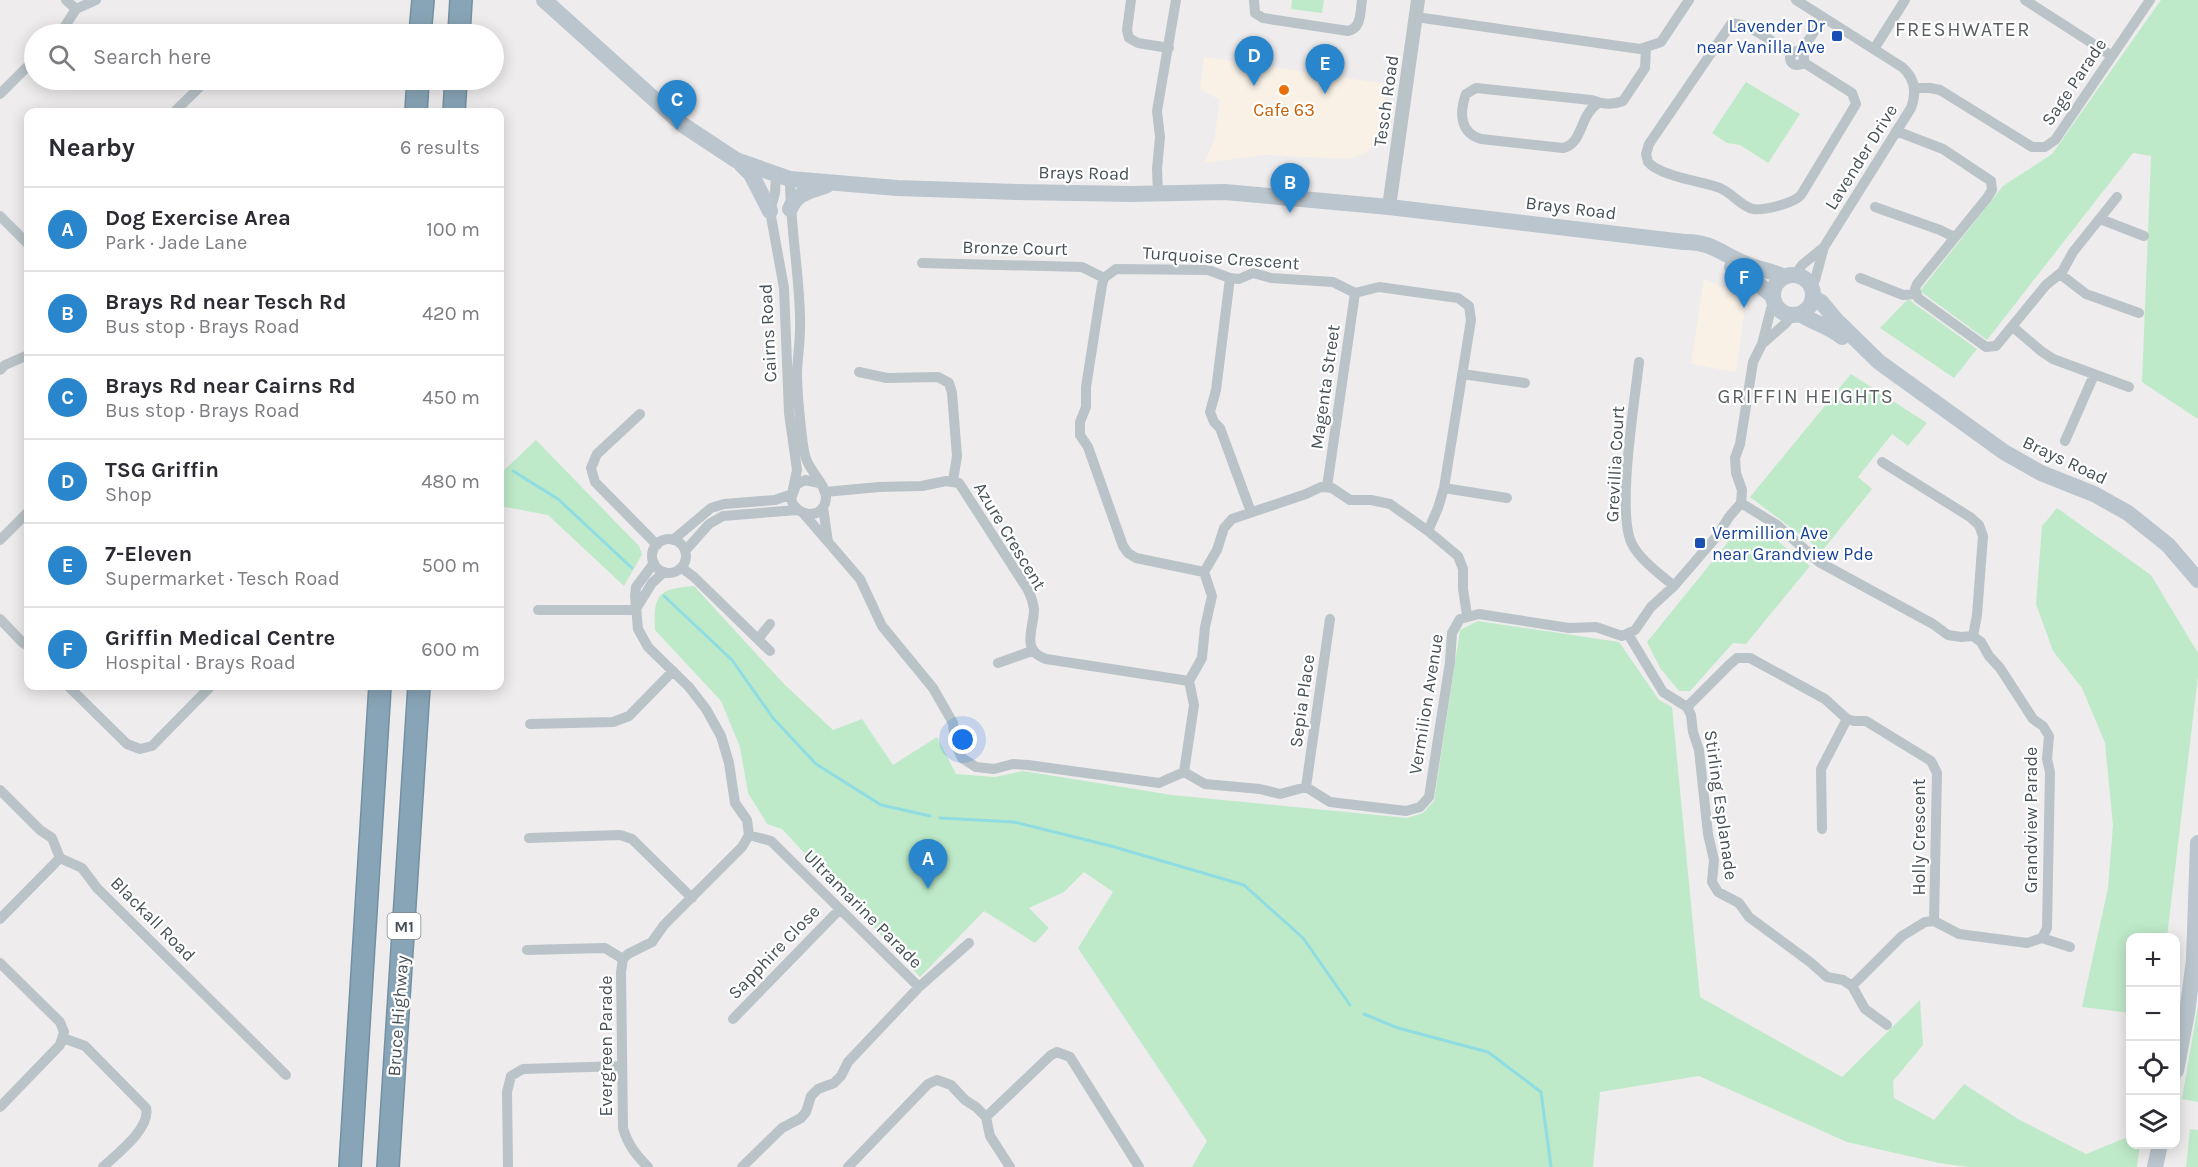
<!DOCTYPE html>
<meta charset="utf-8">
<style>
body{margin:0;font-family:Karla,sans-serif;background:#f2f2f3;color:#2b2b33}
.controls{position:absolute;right:18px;bottom:18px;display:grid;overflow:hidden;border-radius:12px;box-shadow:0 3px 15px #0003}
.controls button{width:54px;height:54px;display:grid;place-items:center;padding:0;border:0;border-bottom:2px solid #e1e1e2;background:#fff;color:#2b2b33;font:30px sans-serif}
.you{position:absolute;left:963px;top:740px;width:21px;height:21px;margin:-15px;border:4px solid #fff;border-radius:50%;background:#1a73e8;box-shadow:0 0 0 9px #1a73e833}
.badge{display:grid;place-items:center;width:39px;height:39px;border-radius:50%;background:#2986cd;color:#fff;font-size:20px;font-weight:700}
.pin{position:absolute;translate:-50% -50px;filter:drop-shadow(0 2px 3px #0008)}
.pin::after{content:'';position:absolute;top:32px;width:21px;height:18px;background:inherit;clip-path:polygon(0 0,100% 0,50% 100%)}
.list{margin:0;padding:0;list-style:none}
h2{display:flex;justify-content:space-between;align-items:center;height:78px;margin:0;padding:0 24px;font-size:26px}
h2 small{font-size:20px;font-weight:400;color:#7c7c81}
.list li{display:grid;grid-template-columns:39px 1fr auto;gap:18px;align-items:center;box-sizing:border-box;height:84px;padding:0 24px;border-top:2px solid #e1e1e2}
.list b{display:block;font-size:22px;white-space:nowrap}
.list p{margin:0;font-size:20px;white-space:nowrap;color:#7c7c81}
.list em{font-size:20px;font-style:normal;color:#7c7c81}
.icon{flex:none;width:33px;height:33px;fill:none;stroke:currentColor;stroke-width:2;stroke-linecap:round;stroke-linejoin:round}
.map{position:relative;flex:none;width:2198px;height:1167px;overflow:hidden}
.search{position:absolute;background:#fff;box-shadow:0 3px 15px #0003;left:24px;top:24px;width:480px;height:66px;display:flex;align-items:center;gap:15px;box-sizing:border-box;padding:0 21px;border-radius:33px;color:#7c7c81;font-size:22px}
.panel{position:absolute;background:#fff;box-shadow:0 3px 15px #0003;left:24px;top:108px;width:480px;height:582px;border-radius:12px}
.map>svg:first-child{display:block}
.commercial{fill:#f9f1e6}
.green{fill:#beeac9}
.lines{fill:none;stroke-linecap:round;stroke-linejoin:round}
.stream{stroke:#8fdde3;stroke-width:3}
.motorway-casing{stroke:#7491a3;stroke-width:24}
.minor{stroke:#b9c3c8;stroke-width:10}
.tertiary{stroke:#b9c3c8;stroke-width:14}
.secondary{stroke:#bac5cd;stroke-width:16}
.motorway{stroke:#88a5b7;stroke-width:21}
.transit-dot{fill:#1a4fb4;stroke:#fff;stroke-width:2}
.food-dot{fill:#e8710a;stroke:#fff;stroke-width:2}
.labels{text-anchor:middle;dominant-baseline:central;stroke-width:4.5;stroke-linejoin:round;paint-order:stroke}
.shield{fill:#fff;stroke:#7e868a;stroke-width:1.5}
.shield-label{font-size:16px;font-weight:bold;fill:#475258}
.transit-label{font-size:18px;fill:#164399;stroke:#fff;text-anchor:end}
.street-label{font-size:18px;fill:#475258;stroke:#fff}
.food-label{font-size:18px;fill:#c56008;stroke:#fff}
.neighbourhood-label{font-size:20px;letter-spacing:1.5px;fill:#5a5e61;stroke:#fff}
</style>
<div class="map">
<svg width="2198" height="1167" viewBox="0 0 2198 1167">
<rect width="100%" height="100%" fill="#efeced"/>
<!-- commercial -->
<path class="commercial" d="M 1204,57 L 1387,84 L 1377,137 L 1373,146 L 1367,152 L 1350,159 L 1264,155 L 1204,163 L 1214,141 L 1220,100 L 1200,89 Z
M 1704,279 L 1741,296 L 1744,314 L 1736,372 L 1691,364 Z"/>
<!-- green -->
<path class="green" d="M 1292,0 L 1324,0 L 1322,13 L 1291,9 Z
M 2161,0 L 2198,0 L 2198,419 L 2142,382 L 2151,156 L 2133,153 L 1987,340 L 1920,291 L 2003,186 L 2052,154 Z
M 1746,82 L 1800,114 L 1768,163 L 1740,145 L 1727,143 L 1712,133 Z
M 1908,299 L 1977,349 L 1954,378 L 1880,328 Z
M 1851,374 L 1927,423 L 1908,446 L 1892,434 L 1858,477 L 1872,489 L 1822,551 L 1750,497 Z
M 536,440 L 639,546 L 642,554 L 640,558 L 624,586 L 548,515 L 500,506 L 500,474 Z
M 2057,508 L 2151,575 L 2198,653 L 2198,676 L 2167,937 L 2130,938 L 2130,1013 L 2082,1007 L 2108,888 L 2113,825 L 2105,743 L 2082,688 L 2053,651 L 2036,604 L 2042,526 Z
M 1763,530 L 1810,566 L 1746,644 L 1733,643 L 1690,691 L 1679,691 L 1660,668 L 1647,642 L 1737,531 Z
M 694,586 L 784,684 L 833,730 L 862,719 L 893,765 L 937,737 L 956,774 L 995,777 L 1023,771 L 1172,795 L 1407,818 L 1423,813 L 1434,801 L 1460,630 L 1478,621 L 1619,642 L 1659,700 L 1672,707 L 1700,997 L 1842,1077 L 1920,1000 L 1923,1045 L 1893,1081 L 1894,1098 L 1934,1120 L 1964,1084 L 2018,1119 L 2086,1154 L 2130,1136 L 2130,1144 L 2140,1145 L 2137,1167 L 1968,1167 L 1939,1163 L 1847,1142 L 1699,1076 L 1600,1092 L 1593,1167 L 1192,1167 L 1207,1141 L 1078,948 L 1113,892 L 1084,872 L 1064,892 L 1029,908 L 1049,928 L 1035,943 L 984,911 L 920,977 L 782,829 L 767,824 L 748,793 L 740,747 L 721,701 L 655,630 C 653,593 659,589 694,586 Z
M 2198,1005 L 2198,1102 L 2182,1099 Z
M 2190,1129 L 2198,1130 L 2198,1167 L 2186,1167 Z"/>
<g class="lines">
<!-- stream -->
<path class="stream" d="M 513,471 L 558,499 L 632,568
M 664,596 L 732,660 L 773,718 L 816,764 L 881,805 L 930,816
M 940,818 L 1014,822 L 1111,846 L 1244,885 L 1303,938 L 1350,1005
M 1364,1014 L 1398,1028 L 1488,1052 L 1541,1092 L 1551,1167"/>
<defs>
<path id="motorway" d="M 420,34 L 423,0
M 459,34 L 461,0
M 416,112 L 418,80
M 454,112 L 456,80
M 350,1167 L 380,686
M 388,1167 L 419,686"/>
</defs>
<!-- motorway casing -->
<use href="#motorway" class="motorway-casing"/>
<!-- minor -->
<path class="minor" d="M 66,0 L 76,9
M 1131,0 L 1127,30 L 1129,38 L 1138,43 L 1169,48
M 1254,0 L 1255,13 L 1263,18 L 1348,31 C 1362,28 1360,12 1362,0
M 1796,0 L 1902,67 C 1915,78 1917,92 1911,108 L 1824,247 L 1815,280 L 1811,286
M 2025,0 L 2112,56
M 1416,17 L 1640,49 L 1661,42 L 1689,0
M 60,34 L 76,9 L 96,0
M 1874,49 L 1905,0
M1790 58a7 7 0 1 1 14 0a7 7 0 1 1-14 0Z
M 1801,52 L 1823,18
M 1792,54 C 1778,46 1745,20 1731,24 L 1649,144 L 1646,154 L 1648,162 C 1660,176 1699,181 1717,187 C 1731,191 1740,206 1753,209 C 1764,211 1794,203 1801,195 L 1856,104 L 1852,93 L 1803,62
M 1915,88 L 1930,88 L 1940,90 L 2032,147 L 2045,147 L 2055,140 L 2150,0
M 0,94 L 34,60
M 1598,103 C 1579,116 1583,144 1563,148 L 1481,139 C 1460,133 1459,113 1466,94 L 1476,88 L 1591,100 C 1601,104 1613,105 1623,101 L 1645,68 L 1646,48
M 174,112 L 207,80
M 1896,131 L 1943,149 L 1991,181 L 1992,190 L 1987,198 L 1917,284 L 1915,289 L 1918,298 L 1986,347 L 1996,346 L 2046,285 L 2062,272 L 2073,252 L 2117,197
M 776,175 L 775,193 L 770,211 L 784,288 L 789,413 L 797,470 L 793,489
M 790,179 C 790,225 799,271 800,317 C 801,335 798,353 797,372 C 797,396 800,421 803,445 C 804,451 805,458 808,463 C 813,474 827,487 826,499 C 823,521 796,517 791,499 L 796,485 L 805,480 L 819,483
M 1158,193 L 1157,169 L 1160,137 L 1157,111 L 1176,0
M 1875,207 L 1940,230 L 1954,237
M 0,216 L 28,244
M 2100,219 L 2144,236
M 922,263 L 1082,267 L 1104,278
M 2060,274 L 2086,294 L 2139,313
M 1795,275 L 1802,265 L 1824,247
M 1230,278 L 1216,390 L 1210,412 L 1214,422 L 1220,428 L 1251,512
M 1860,278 L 1903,295 L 1915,294
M 2013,327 L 2041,351 L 2053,359 L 2129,387
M 1762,344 L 1771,309 L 1775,303
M 1639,362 C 1635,400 1616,513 1632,544 C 1641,561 1659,573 1674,586
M 0,370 L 5,365 L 28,355
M 859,372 L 887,378 L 938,377 L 949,383 L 952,393 L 957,456 L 953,481
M 1462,374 L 1525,383
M 640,414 L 597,454 L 591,468 L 595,482 L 657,545
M 2065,441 L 2094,375
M 1882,462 L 1970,517 L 1979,525 L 1983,536 L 1977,615 L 1973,636
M 1327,487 L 1355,293
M 1444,488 L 1507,498
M 825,492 L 879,487 L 922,486 L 946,481 L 959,483 L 1028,590 C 1031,596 1033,602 1034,609 C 1034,629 1020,650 1046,659 L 1189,681
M 1741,503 L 1777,525 L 1819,562 L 1933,624 L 1948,635 L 1961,637 L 1973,636 L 1981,642 L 1989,656 L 2000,668 L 2033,719 L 2043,726 L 2049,736 L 2047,759 L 2050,772 L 2047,928 L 2042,938 L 2027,943 L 1959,934 L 1934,921 L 1925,922 L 1902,936 L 1852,986
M 823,507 L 828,542
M 804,514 L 860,579 L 882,626 L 933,688 L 953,723 L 955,744 L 962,758 L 976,767 L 994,769 L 1013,764 L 1028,765 L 1159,783 L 1184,772 L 1205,784 L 1260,789 L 1280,794 L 1306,787 L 1330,802 L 1406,811 L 1420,807 L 1429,797 L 1450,662 L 1452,633 L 1460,619 L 1479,614 L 1569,628 L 1596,627 L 1622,636 L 1635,630 L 1651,607 L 1674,586 L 1717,536 L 1729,517 L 1741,503 L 1742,490 L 1736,473 L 1735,458 L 1740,444 L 1753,362 L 1762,344 L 1786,323 L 1792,315
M652 556a17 17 0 1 1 34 0a17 17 0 1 1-34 0Z
M 0,540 L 28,512
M 673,540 L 711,508 L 724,504 L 775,500 L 792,494
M 685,551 L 709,524 L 723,516 L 797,510
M 682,568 L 694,577 L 770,651
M 1204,572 L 1136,558 L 1128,553 L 1123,546 L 1088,447 L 1080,435 L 1080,422 L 1086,407 L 1086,387 L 1102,285 L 1104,278 L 1116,269 L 1208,270 L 1230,278 L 1239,279 L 1253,273 L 1271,278 L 1333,282 L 1355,293 L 1379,287 L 1458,298 L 1469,306 L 1471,320 L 1444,488 L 1438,508 L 1428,531
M 636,609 L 652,583 L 664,572
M 538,610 L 635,610
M 0,619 L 22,642 L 28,646
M 1628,634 L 1663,692 L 1687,707 L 1691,715 L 1693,732 L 1699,750 L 1708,834 L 1714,860 L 1712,882 L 1718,892 L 1739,903 L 1749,917 L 1810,962 L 1827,977 L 1843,980 L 1852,986 L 1865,1009 L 1887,1025
M 758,639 L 770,624
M 998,663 L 1032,651
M 68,686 L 127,744 L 140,749 L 152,746 L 211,686
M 1687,707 L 1729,665 L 1737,658 L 1750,658 L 1825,699 L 1847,719 L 1854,721 L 1866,721 L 1931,761 L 1937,773 L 1934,921
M 530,724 L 613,722 L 629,716 L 673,671
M 1184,772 L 1194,705 L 1189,681 L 1202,658 L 1205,627 L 1212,596 L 1204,572 L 1217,550 L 1224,528 L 1232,519 L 1306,494 L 1321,487 L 1332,488 L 1350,500 L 1371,500 L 1390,504 L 1428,531 L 1458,556 L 1463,569 L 1463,589 L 1467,615
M 1306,787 L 1330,619
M 0,790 L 40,830 L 52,838 L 60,858 L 82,868 L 97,888 L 286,1075
M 1822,829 L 1821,769 L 1847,719
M 529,838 L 620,835 L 632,839 L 692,898
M 0,919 L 60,858
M 2042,938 L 2070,947
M 527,950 L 605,948 L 623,959
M 0,963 L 60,1022 L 64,1032 L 60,1045 L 0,1107
M 919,987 L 969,943
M 733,1019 L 840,909
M 63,1038 L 85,1046 L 146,1108 C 151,1128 117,1154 103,1167
M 986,1117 L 1051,1055 L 1057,1052 L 1070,1057 L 1139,1167
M 508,1167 L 507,1092 L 511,1076 L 523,1069 L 622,1066
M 648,1167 C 636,1155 628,1145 623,1128 L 621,972 L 623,959 L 628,954 L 652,942 L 664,925 L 742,847 L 749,835 L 747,820 L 735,803 L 729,763 L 721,736 L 706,709 L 689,687 L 648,647 L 638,629 L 635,596 L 636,587 L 654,563
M 742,1167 L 782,1128 L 801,1118 L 806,1112 L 811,1096 L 818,1089 L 834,1083 L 841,1076 L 848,1062 L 919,987 L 771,841 L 749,835
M 848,1167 L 928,1084 L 937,1080 L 951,1085 L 965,1100 L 976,1107 L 986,1117 L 990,1136 L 1010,1167"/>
<!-- tertiary -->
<path class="tertiary" d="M 1389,207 L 1418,0"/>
<!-- secondary -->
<path class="secondary" d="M 544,0 L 683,125 L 736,160 L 790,179 L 897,188 L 1017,192 L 1131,194 L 1225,192 L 1389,207 L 1684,242 C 1712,241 1724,256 1749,265 C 1760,270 1774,271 1784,277
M 741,164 L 751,174 L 770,211
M 790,209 C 797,192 811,191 827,185
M 1732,267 L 1749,277 L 1773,296
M1773 295a20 20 0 1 1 40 0a20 20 0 1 1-40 0Z
M 1813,297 L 1822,303 L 1837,321 L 1879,362 L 2004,452 L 2041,473 L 2094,494 L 2128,513 L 2168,545 L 2198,580
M 1800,314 C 1813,323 1828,325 1842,337
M 2176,1071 L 2187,1013 L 2194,960 L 2198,843
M 2155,1167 L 2160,1144"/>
<!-- motorway -->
<use href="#motorway" class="motorway"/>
</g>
<!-- markers -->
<g class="transit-dot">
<rect x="1831" y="30" width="12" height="12" rx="3"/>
<rect x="1694" y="537" width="12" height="12" rx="3"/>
</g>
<circle class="food-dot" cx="1284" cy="90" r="6"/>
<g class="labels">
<!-- shield labels -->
<rect class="shield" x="387.5" y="913" width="33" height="26" rx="4.5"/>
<g class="shield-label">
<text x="404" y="926">M1</text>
</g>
<!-- transit labels -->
<g class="transit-label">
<text x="1825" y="26">Lavender Dr<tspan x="1825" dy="21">near Vanilla Ave</tspan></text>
<text x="1712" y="533" text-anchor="start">Vermillion Ave<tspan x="1712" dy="21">near Grandview Pde</tspan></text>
</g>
<!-- street labels -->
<g class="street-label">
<text transform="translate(2074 82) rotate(-56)">Sage Parade</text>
<text transform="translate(1386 101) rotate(-82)">Tesch Road</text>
<text transform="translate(1861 157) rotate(-58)">Lavender Drive</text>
<text transform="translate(1084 173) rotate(1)">Brays Road</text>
<text transform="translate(1571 208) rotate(7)">Brays Road</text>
<text transform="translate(1015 248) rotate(1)">Bronze Court</text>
<text transform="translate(1221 258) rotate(4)">Turquoise Crescent</text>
<text transform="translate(768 333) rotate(-93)">Cairns Road</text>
<text transform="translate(1325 387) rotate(-82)">Magenta Street</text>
<text transform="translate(2065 460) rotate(25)">Brays Road</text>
<text transform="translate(1615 464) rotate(-87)">Grevillia Court</text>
<text transform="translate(1010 536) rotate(59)">Azure Crescent</text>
<text transform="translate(1302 701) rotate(-82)">Sepia Place</text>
<text transform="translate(1426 704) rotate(-81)">Vermilion Avenue</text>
<text transform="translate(1721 805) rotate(82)">Stirling Esplanade</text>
<text transform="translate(2031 820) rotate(-90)">Grandview Parade</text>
<text transform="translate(1919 837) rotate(-90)">Holly Crescent</text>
<text transform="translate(863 909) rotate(45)">Ultramarine Parade</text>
<text transform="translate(153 919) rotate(45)">Blackall Road</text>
<text transform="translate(774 952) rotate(-46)">Sapphire Close</text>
<text transform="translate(398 1016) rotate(-86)">Bruce Highway</text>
<text transform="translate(606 1046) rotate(-90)">Evergreen Parade</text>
</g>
<!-- food labels -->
<g class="food-label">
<text x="1284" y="110">Cafe 63</text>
</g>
<!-- neighbourhood labels -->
<g class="neighbourhood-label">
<text x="1963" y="29">FRESHWATER</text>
<text x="1806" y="396">GRIFFIN HEIGHTS</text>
</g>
</g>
</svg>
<div class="controls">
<button>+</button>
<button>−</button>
<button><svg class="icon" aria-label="locate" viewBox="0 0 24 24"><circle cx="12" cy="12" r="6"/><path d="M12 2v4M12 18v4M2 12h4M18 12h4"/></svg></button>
<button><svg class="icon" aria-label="layers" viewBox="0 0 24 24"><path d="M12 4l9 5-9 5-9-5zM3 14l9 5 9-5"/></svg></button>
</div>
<div class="you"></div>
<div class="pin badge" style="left:928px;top:889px">A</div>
<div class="pin badge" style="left:1290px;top:213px">B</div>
<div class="pin badge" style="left:677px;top:130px">C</div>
<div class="pin badge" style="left:1254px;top:86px">D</div>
<div class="pin badge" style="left:1325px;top:94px">E</div>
<div class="pin badge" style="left:1744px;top:308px">F</div>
<div class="search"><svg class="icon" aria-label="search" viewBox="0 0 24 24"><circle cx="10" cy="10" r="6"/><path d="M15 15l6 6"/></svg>Search here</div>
<section class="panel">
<h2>Nearby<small>6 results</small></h2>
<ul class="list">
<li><span class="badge">A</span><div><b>Dog Exercise Area</b><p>Park · Jade Lane</p></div><em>100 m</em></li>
<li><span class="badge">B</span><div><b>Brays Rd near Tesch Rd</b><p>Bus stop · Brays Road</p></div><em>420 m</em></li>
<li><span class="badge">C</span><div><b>Brays Rd near Cairns Rd</b><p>Bus stop · Brays Road</p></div><em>450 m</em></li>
<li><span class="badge">D</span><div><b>TSG Griffin</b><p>Shop</p></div><em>480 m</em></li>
<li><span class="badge">E</span><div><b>7-Eleven</b><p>Supermarket · Tesch Road</p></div><em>500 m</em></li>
<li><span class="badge">F</span><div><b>Griffin Medical Centre</b><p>Hospital · Brays Road</p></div><em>600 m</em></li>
</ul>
</section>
</div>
